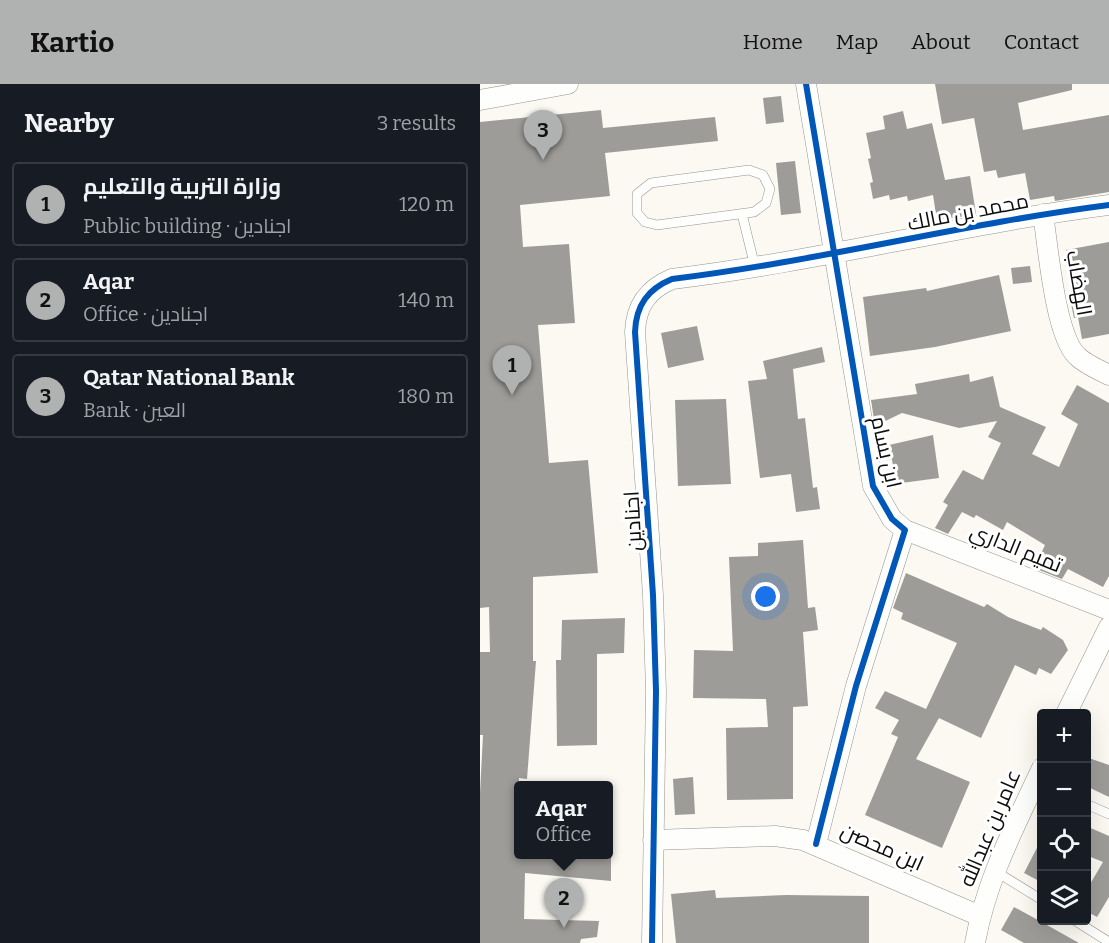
<!DOCTYPE html>
<meta charset="utf-8">
<style>
body{margin:0;font-family:Bitter,Cairo,serif;background:#242831;color:#f1f3f6}
.controls{position:absolute;right:18px;bottom:18px;display:grid;overflow:hidden;border-radius:6px;box-shadow:0 6px 24px #0002}
.controls button{width:54px;height:54px;display:grid;place-items:center;padding:0;border:0;border-bottom:2px solid #363941;background:#171b24;color:#f1f3f6;font:30px sans-serif}
.you{position:absolute;left:286px;top:513px;width:21px;height:21px;margin:-15px;border:4px solid #fff;border-radius:50%;background:#1a73e8;box-shadow:0 0 0 9px #1a73e833}
.badge{display:grid;place-items:center;width:39px;height:39px;border-radius:50%;background:#b0b1b1;color:#111;font-size:20px;font-weight:700}
.pin{position:absolute;translate:-50% -50px;filter:drop-shadow(0 2px 3px #0008)}
.pin::after{content:'';position:absolute;top:32px;width:21px;height:18px;background:inherit;clip-path:polygon(0 0,100% 0,50% 100%)}
.popup{position:absolute;left:34px;top:697px;width:99px;height:78px;box-sizing:border-box;display:grid;place-content:center;border-radius:6px;background:#171b24;filter:drop-shadow(0 2px 4px #0005);font-size:20px;white-space:nowrap;color:#9ea1a6}
.popup b{font-size:22px;color:#f1f3f6}
.popup::after{content:'';position:absolute;left:50%;top:100%;margin-left:-12px;border:12px solid transparent;border-top-color:#171b24}
.list{margin:0;padding:0;list-style:none}
h2{display:flex;justify-content:space-between;align-items:center;height:78px;margin:0;padding:0 24px;font-size:26px}
h2 small{font-size:20px;font-weight:400;color:#9ea1a6}
.list li{display:grid;grid-template-columns:39px 1fr auto;gap:18px;align-items:center;box-sizing:border-box;height:84px;margin:0 12px 12px;padding:0 12px;border:2px solid #363941;border-radius:6px}
.list b{display:block;font-size:22px;white-space:nowrap}
.list p{margin:0;font-size:20px;white-space:nowrap;color:#9ea1a6}
.list em{font-size:20px;font-style:normal;color:#9ea1a6}
.icon{flex:none;width:33px;height:33px;fill:none;stroke:currentColor;stroke-width:2;stroke-linecap:round;stroke-linejoin:round}
.map{position:relative;flex:none;width:629px;height:859px;overflow:hidden}
header{display:flex;align-items:center;gap:36px;box-sizing:border-box;height:84px;padding:0 30px;background:#b0b1b1;color:#111}
header strong{font-size:28px}
nav{display:flex;gap:33px;margin-inline-start:auto;font-size:21px}
main{display:flex}
aside{flex:1;background:#171b24}
.map>svg:first-child{display:block}
.building{fill:#9e9c98}
.lines{fill:none;stroke-linecap:round;stroke-linejoin:round}
.service-casing{stroke:#949390;stroke-width:10}
.minor-casing{stroke:#949390;stroke-width:21}
.service{stroke:#fefefd;stroke-width:9}
.minor{stroke:#fefefd;stroke-width:20}
.cycleway-casing{stroke:#fff;stroke-width:10}
.cycleway{stroke:#0057b8;stroke-width:6}
.labels{text-anchor:middle;dominant-baseline:central;stroke-width:6;stroke-linejoin:round;paint-order:stroke}
.street-label{font-size:21px;fill:#0d0d0d;stroke:#fff}
</style>
<header>
<strong>Kartio</strong>
<nav><a>Home</a><a>Map</a><a>About</a><a>Contact</a></nav>
</header>
<main>
<aside>
<h2>Nearby<small>3 results</small></h2>
<ul class="list">
<li><span class="badge">1</span><div><b>وزارة التربية والتعليم</b><p>Public building · اجنادين</p></div><em>120 m</em></li>
<li><span class="badge">2</span><div><b>Aqar</b><p>Office · اجنادين</p></div><em>140 m</em></li>
<li><span class="badge">3</span><div><b>Qatar National Bank</b><p>Bank · العين</p></div><em>180 m</em></li>
</ul>
</aside>
<div class="map">
<svg width="629" height="859" viewBox="0 0 629 859">
<rect width="100%" height="100%" fill="#fbf9f2"/>
<!-- building -->
<path class="building" d="M 455,0 L 592,0 L 592,6 L 538,19 L 543,46 L 629,31 L 629,108 L 575,117 L 574,112 L 550,116 L 545,89 L 518,94 L 516,86 L 504,88 L 494,34 L 462,40 Z
M 301,12 L 304,38 L 286,40 L 283,14 Z
M 121,26 L 123,44 L 235,33 L 238,57 L 125,69 L 130,112 L 40,121 L 43,163 L 89,160 L 95,239 L 58,241 L 69,379 L 108,376 L 118,489 L 53,493 L 53,577 L 56,577 L 47,695 L 39,694 L 39,771 L 131,771 L 131,797 L 45,789 L 44,835 L 119,837 L 117,853 L 101,855 L 100,859 L 0,859 L 0,709 L 3,651 L 0,651 L 0,568 L 10,568 L 9,523 L 0,524 L 0,38 Z
M 423,27 L 427,45 L 452,39 L 465,96 L 490,92 L 496,130 L 457,137 L 453,111 L 428,117 L 427,112 L 410,116 L 409,111 L 393,115 L 390,99 L 393,98 L 388,75 L 391,74 L 386,49 L 405,45 L 403,32 Z
M 315,77 L 321,129 L 301,131 L 296,79 Z
M 629,158 L 629,250 L 602,255 L 598,233 L 594,234 L 591,220 L 598,219 L 586,166 Z
M 550,182 L 552,198 L 533,200 L 531,184 Z
M 519,191 L 531,247 L 455,263 L 390,272 L 383,213 L 446,204 L 447,207 Z
M 217,242 L 224,276 L 188,284 L 181,249 Z
M 342,263 L 345,278 L 313,285 L 318,335 L 325,334 L 333,404 L 337,403 L 340,425 L 316,428 L 311,390 L 280,394 L 268,297 L 287,295 L 283,277 Z
M 489,290 L 490,298 L 513,292 L 520,323 L 566,343 L 552,370 L 579,383 L 598,340 L 581,330 L 597,301 L 629,319 L 629,492 L 623,503 L 588,485 L 582,495 L 554,484 L 565,461 L 527,438 L 523,446 L 496,431 L 494,434 L 482,428 L 468,450 L 455,444 L 468,421 L 463,418 L 483,386 L 503,396 L 521,359 L 508,353 L 517,337 L 479,344 L 422,329 L 395,342 L 391,316 L 437,310 L 435,300 Z
M 246,315 L 251,400 L 198,402 L 195,316 Z
M 453,351 L 459,394 L 414,400 L 412,386 L 414,386 L 409,361 Z
M 323,456 L 328,524 L 335,523 L 338,546 L 323,548 L 328,622 L 313,623 L 313,715 L 247,716 L 246,644 L 288,643 L 286,615 L 213,614 L 214,566 L 253,567 L 249,473 L 278,472 L 278,459 Z
M 426,489 L 504,523 L 507,520 L 528,533 L 561,546 L 563,543 L 583,556 L 588,566 L 571,590 L 559,584 L 556,591 L 535,581 L 501,654 L 459,634 L 436,675 L 490,698 L 462,764 L 385,731 L 418,653 L 411,650 L 419,636 L 395,624 L 405,607 L 446,625 L 477,559 L 421,535 L 423,529 L 413,524 Z
M 145,534 L 144,569 L 117,570 L 117,661 L 77,662 L 76,576 L 81,576 L 82,536 Z
M 606,673 L 629,681 L 629,713 L 606,702 Z
M 213,693 L 215,730 L 195,731 L 193,695 Z
M 606,742 L 629,752 L 629,813 L 617,833 L 606,827 L 606,807 L 623,778 L 606,771 Z
M 561,756 L 561,798 L 544,789 Z
M 235,806 L 236,814 L 306,811 L 389,812 L 389,859 L 196,859 L 191,810 Z
M 534,823 L 558,836 L 599,859 L 544,859 L 521,846 Z"/>
<g class="lines">
<defs>
<path id="service" d="M 269,86 L 283,91 L 290,105 L 286,119 L 274,128 L 177,141 L 165,138 L 157,129 L 157,110 L 171,99 Z
M 262,130 L 275,183
M 606,720 L 629,730
M 515,787 L 562,816
M 594,836 L 629,858"/>
<path id="minor" d="M 326,0 L 393,402 L 412,435 L 425,446 L 376,602 L 336,760
M 0,16 L 88,0
M 563,130 C 568,162 575,251 597,272 C 605,280 619,286 629,291
M 425,446 L 629,526
M 586,630 L 629,543
M 173,756 L 295,752 L 323,756 L 500,832
M 172,859 L 176,607 L 173,511 L 155,248 C 156,221 168,205 192,195 C 339,177 482,140 629,121
M 495,859 C 506,796 535,742 562,684"/>
</defs>
<!-- service casing -->
<use href="#service" class="service-casing"/>
<!-- minor casing -->
<use href="#minor" class="minor-casing"/>
<!-- service -->
<use href="#service" class="service"/>
<!-- minor -->
<use href="#minor" class="minor"/>
<defs>
<path id="cycleway" d="M 326,0 L 393,402 L 412,435 L 425,446 L 376,602 L 336,760
M 172,859 L 176,607 L 173,511 L 155,248 C 156,221 168,205 192,195 C 339,177 482,140 629,121"/>
</defs>
<!-- cycleway casing -->
<use href="#cycleway" class="cycleway-casing"/>
<!-- cycleway -->
<use href="#cycleway" class="cycleway"/>
</g>
<g class="labels">
<!-- street labels -->
<g class="street-label">
<text transform="translate(488 128) rotate(-11)">محمد بن مالك</text>
<text transform="translate(599 199) rotate(80)">الهضاب</text>
<text transform="translate(406 368) rotate(77)">ابن بسام</text>
<text transform="translate(153 437) rotate(-93)">اجنادين</text>
<text transform="translate(536 464) rotate(22)">تميم الداري</text>
<text transform="translate(510 744) rotate(-67)">عامر بن عبدالله</text>
<text transform="translate(402 763) rotate(24)">ابن محصن</text>
</g>
</g>
</svg>
<div class="controls">
<button>+</button>
<button>−</button>
<button><svg class="icon" aria-label="locate" viewBox="0 0 24 24"><circle cx="12" cy="12" r="6"/><path d="M12 2v4M12 18v4M2 12h4M18 12h4"/></svg></button>
<button><svg class="icon" aria-label="layers" viewBox="0 0 24 24"><path d="M12 4l9 5-9 5-9-5zM3 14l9 5 9-5"/></svg></button>
</div>
<div class="you"></div>
<div class="pin badge" style="left:32px;top:311px">1</div>
<div class="pin badge" style="left:84px;top:844px">2</div>
<div class="popup"><b>Aqar</b>Office</div>
<div class="pin badge" style="left:63px;top:76px">3</div>
</div>
</main>
